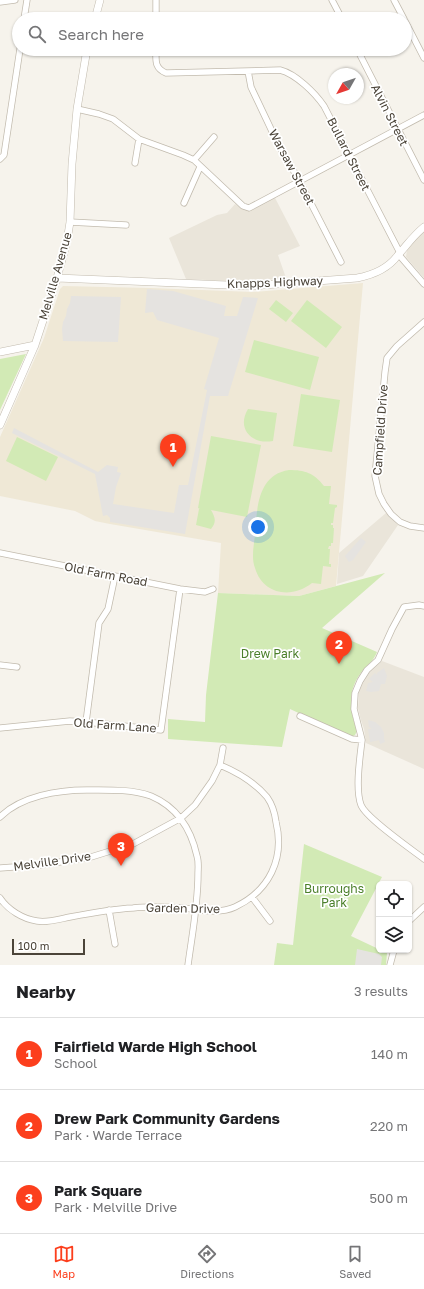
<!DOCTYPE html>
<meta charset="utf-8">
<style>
body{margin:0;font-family:"Golos Text",sans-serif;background:#f6f6f6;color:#202124}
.controls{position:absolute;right:12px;bottom:12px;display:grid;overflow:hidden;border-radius:6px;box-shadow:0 1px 3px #0004}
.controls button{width:36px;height:36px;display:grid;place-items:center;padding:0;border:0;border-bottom:1px solid #e0e0e0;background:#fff;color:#202124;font:20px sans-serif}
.compass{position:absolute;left:328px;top:68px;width:36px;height:36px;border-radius:50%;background:#fff;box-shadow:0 1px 3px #0004;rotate:230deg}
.scale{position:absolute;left:12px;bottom:10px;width:73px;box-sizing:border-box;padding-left:4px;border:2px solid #4b4439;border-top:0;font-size:11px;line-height:14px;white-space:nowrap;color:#4b4439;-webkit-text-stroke:3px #fff;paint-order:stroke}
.you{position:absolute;left:258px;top:527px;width:14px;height:14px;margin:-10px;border:3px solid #fff;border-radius:50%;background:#1a73e8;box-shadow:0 0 0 6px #1a73e833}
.badge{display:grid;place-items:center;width:26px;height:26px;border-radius:50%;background:#fc3f1d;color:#fff;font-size:13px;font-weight:700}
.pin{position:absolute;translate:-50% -33px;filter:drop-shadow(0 1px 2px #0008)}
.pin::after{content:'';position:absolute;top:21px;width:14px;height:12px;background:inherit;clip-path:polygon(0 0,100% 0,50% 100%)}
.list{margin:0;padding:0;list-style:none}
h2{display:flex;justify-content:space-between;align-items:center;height:52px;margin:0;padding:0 16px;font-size:17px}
h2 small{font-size:13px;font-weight:400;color:#757577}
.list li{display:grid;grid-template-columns:26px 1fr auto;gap:12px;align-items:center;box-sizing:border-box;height:72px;padding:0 16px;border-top:1px solid #e0e0e0}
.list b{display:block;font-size:15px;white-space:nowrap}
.list p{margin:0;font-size:13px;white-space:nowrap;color:#757577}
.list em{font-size:13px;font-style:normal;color:#757577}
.icon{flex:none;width:22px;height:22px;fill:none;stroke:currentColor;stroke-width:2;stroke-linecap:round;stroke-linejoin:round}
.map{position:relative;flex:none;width:424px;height:965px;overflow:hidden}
.search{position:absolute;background:#fff;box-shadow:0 1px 3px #0004;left:12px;right:12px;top:12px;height:44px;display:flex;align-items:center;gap:10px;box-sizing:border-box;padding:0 14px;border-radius:22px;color:#757577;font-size:15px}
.sheet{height:268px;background:#fff}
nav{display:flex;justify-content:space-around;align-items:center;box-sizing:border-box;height:56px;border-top:1px solid #e0e0e0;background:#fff;font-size:11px;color:#757577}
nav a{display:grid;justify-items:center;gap:2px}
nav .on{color:#fc3f1d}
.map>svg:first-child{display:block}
.residential{fill:#eae5da}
.education{fill:#efe8d6}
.green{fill:#d2eab5}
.parking{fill:#e5e3e0}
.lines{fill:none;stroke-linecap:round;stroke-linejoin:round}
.minor-casing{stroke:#c2bbae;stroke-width:7}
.tertiary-casing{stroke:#c2bbae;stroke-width:8}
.minor{stroke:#fff;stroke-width:5.5}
.tertiary{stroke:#fff;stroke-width:7}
.labels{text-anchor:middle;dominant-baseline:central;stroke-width:3.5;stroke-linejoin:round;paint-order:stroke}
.street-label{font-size:12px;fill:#4b4439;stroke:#fff}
.park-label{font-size:12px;fill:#4a7f2a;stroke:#fff}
</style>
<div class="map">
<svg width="424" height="965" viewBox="0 0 424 965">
<rect width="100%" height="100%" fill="#f6f3ec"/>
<!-- residential -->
<path class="residential" d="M 274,196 L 300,246 L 278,255 L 286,278 L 248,282 L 186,279 L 169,238 L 217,215 L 227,213 L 235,204 L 243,209 Z
M 424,231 L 424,278 L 406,257 L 407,250 L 413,241 Z
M 386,513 L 398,525 L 363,576 L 337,584 L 339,553 Z
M 382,661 L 424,677 L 424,769 L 366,743 L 364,729 L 360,717 L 358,708 L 359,692 L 362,685 L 370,672 Z"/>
<!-- education -->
<path class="education" d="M 363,283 L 336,586 L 299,596 L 218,593 L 221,543 L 110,524 L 95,521 L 75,511 L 0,496 L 0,437 L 44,338 L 60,289 L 63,286 L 150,288 L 253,292 Z"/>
<!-- green -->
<path class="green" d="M 276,300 L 293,313 L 286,322 L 269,309 Z
M 307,300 L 342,327 L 326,348 L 291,321 Z
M 254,340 L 319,357 L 310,390 L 245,372 Z
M 26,354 L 0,410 L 0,359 Z
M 301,394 L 340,400 L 332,452 L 293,446 Z
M 248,409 L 277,413 L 273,441 C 252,445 236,429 248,409 Z
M 211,436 L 261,445 L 247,517 L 211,510 C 215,517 217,522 211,529 L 196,525 L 199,509 L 200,509 L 198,508 Z
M 17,437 L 58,457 L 46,481 L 6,461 Z
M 289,470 C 305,470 314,473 324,486 L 331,486 L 329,504 L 337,505 L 337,507 L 335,508 L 333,523 L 331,523 L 331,525 L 333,525 L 333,528 L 334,528 L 333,543 L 331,543 L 331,546 L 329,546 L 328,549 L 330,549 L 329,564 L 331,564 L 331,567 L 323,566 L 321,584 L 312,583 C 292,599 263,595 255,568 C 251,558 254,545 255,535 C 257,509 257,475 289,470 Z
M 385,573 L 322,628 L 377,652 C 374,660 369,664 364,669 C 347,688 349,709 357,731 L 355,735 L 351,737 L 348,736 L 290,709 L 282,747 L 168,739 L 168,719 L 205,722 L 206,695 L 218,593 L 299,596 Z
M 304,844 L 382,877 L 351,936 L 387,953 L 386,965 L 274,965 L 277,943 L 293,945 Z"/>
<!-- parking -->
<path class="parking" d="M 147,289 L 173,291 L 226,306 L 224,316 L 237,316 L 243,297 L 258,298 L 228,396 L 210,396 L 185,534 L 110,522 L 110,518 L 107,515 L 103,516 L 95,474 L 12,433 L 14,428 L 98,472 L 107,465 L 118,467 L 117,472 L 121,473 L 116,487 L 113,504 L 174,513 L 179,485 L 188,485 L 207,390 L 204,389 L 219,338 L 157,320 L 153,312 L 145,313 Z
M 71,296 L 121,297 L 118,342 L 63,341 L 62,329 L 63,322 L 66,316 L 67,309 L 70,303 Z
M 361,538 L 366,542 L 353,560 L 349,562 L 345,556 Z
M 384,668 L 387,676 L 385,684 L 381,684 L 379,691 L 371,692 L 366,691 L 368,683 L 373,682 L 369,679 L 375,673 L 377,675 L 377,673 Z
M 368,720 L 375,722 L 381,727 L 384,733 L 384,738 L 385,742 L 380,744 L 379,740 L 370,742 L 368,729 L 372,729 L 369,727 Z
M 357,949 L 379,954 L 382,957 L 381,965 L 355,965 Z"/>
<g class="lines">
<defs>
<path id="minor" d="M 156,0 L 156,19
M 332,0 L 342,19
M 394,0 L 404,19
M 0,2 L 15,0
M 24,19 L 27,0
M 405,21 L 424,58
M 156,49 C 156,60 154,68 166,73 L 280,70 C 296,74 315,93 324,106 L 400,253
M 357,49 L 424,180
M 248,71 L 251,87 L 279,146 L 299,180 L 341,262
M 77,109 L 99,114 L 113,119 L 139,139 L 183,155 L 194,160 L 243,206 L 249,208 L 424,115
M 0,159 L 4,155 L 20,49
M 194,160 L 214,137
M 135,163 L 139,139
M 184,203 L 200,167
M 70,222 L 126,225
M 399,255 L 424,284
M 424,322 L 397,346 L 387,358 L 385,372 L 375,476 L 379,494 L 384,504 L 391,514 L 400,522 L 410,526 L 424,528
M 0,553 L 180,589 L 205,592 L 213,589
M 0,665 L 17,667
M 300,716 L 352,739 L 362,740 C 360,757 355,789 361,805 C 366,818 411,849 424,859
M 86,722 L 99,623 L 108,609 L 115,576
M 0,728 L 70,721 L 86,722 L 161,730 L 180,589
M 362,740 L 354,709 L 355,693 L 360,681 L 367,670 L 378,660 L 392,629 L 404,607 L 419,605 L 424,606
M 0,817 C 21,796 58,790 87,790 C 108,790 131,789 151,796 C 177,807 191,829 197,856 C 199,862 198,869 198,874 C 198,905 192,935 188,965
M 0,868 L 41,865 L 91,857 L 133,844 L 181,818 L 195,805 L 212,781 L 220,765 L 223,748
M 252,897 L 270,921
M 0,898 C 8,910 23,919 37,921 C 48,923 60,919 70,917 C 91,913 112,909 133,908 C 150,906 167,907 184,908 C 201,910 220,914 235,907 C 269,891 285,859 276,822 C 275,814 272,804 267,797 C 255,783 237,772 220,765
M 109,910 L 115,944
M 409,921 L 424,907
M 390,965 L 394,950"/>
<path id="tertiary" d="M 95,19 L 100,0
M 57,278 L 251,286 L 357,278 C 373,275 388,269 398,255 C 407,245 413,236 424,227
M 0,352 L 35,345
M 0,425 L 35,345 L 57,278 L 67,241 L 70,222 L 72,164 L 77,109 L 87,49"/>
</defs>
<!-- minor casing -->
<use href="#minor" class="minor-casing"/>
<!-- tertiary casing -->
<use href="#tertiary" class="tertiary-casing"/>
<!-- minor -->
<use href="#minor" class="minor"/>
<!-- tertiary -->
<use href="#tertiary" class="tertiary"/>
</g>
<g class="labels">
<!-- street labels -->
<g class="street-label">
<text transform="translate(390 115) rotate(63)">Alvin Street</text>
<text transform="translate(349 154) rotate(63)">Bullard Street</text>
<text transform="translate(292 167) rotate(62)">Warsaw Street</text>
<text transform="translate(55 276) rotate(-74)">Melville Avenue</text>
<text transform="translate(275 282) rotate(-2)">Knapps Highway</text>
<text transform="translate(380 430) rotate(-86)">Campfield Drive</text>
<text transform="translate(106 574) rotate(11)">Old Farm Road</text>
<text transform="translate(115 725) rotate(4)">Old Farm Lane</text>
<text transform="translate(52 861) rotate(-8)">Melville Drive</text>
<text transform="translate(183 908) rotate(1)">Garden Drive</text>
</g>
<!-- park labels -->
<g class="park-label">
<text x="270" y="653">Drew Park</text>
<text x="334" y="888">Burroughs<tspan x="334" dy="14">Park</tspan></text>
</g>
</g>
</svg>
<div class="controls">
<button><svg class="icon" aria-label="locate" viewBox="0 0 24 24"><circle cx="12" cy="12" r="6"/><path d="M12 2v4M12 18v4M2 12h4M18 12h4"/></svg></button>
<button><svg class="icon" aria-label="layers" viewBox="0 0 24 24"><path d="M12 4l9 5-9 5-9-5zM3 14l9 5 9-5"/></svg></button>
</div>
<svg class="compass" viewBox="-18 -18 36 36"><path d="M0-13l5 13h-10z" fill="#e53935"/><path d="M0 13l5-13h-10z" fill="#757577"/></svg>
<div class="scale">100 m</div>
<div class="you"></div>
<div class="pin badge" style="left:173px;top:467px">1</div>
<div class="pin badge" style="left:339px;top:664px">2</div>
<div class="pin badge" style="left:121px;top:866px">3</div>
<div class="search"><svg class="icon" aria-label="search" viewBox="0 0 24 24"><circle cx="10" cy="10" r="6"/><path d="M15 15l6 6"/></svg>Search here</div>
</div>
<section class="sheet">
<h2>Nearby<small>3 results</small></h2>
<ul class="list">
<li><span class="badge">1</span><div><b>Fairfield Warde High School</b><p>School</p></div><em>140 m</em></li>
<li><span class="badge">2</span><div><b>Drew Park Community Gardens</b><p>Park · Warde Terrace</p></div><em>220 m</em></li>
<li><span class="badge">3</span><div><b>Park Square</b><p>Park · Melville Drive</p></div><em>500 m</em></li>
</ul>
</section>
<nav>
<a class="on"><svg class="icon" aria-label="map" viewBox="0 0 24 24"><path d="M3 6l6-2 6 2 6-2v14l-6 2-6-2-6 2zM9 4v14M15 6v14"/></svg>Map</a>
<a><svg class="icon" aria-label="directions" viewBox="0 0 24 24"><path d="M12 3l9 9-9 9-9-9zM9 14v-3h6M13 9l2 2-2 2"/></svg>Directions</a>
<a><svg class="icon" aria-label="saved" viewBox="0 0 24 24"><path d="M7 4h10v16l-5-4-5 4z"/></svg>Saved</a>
</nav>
